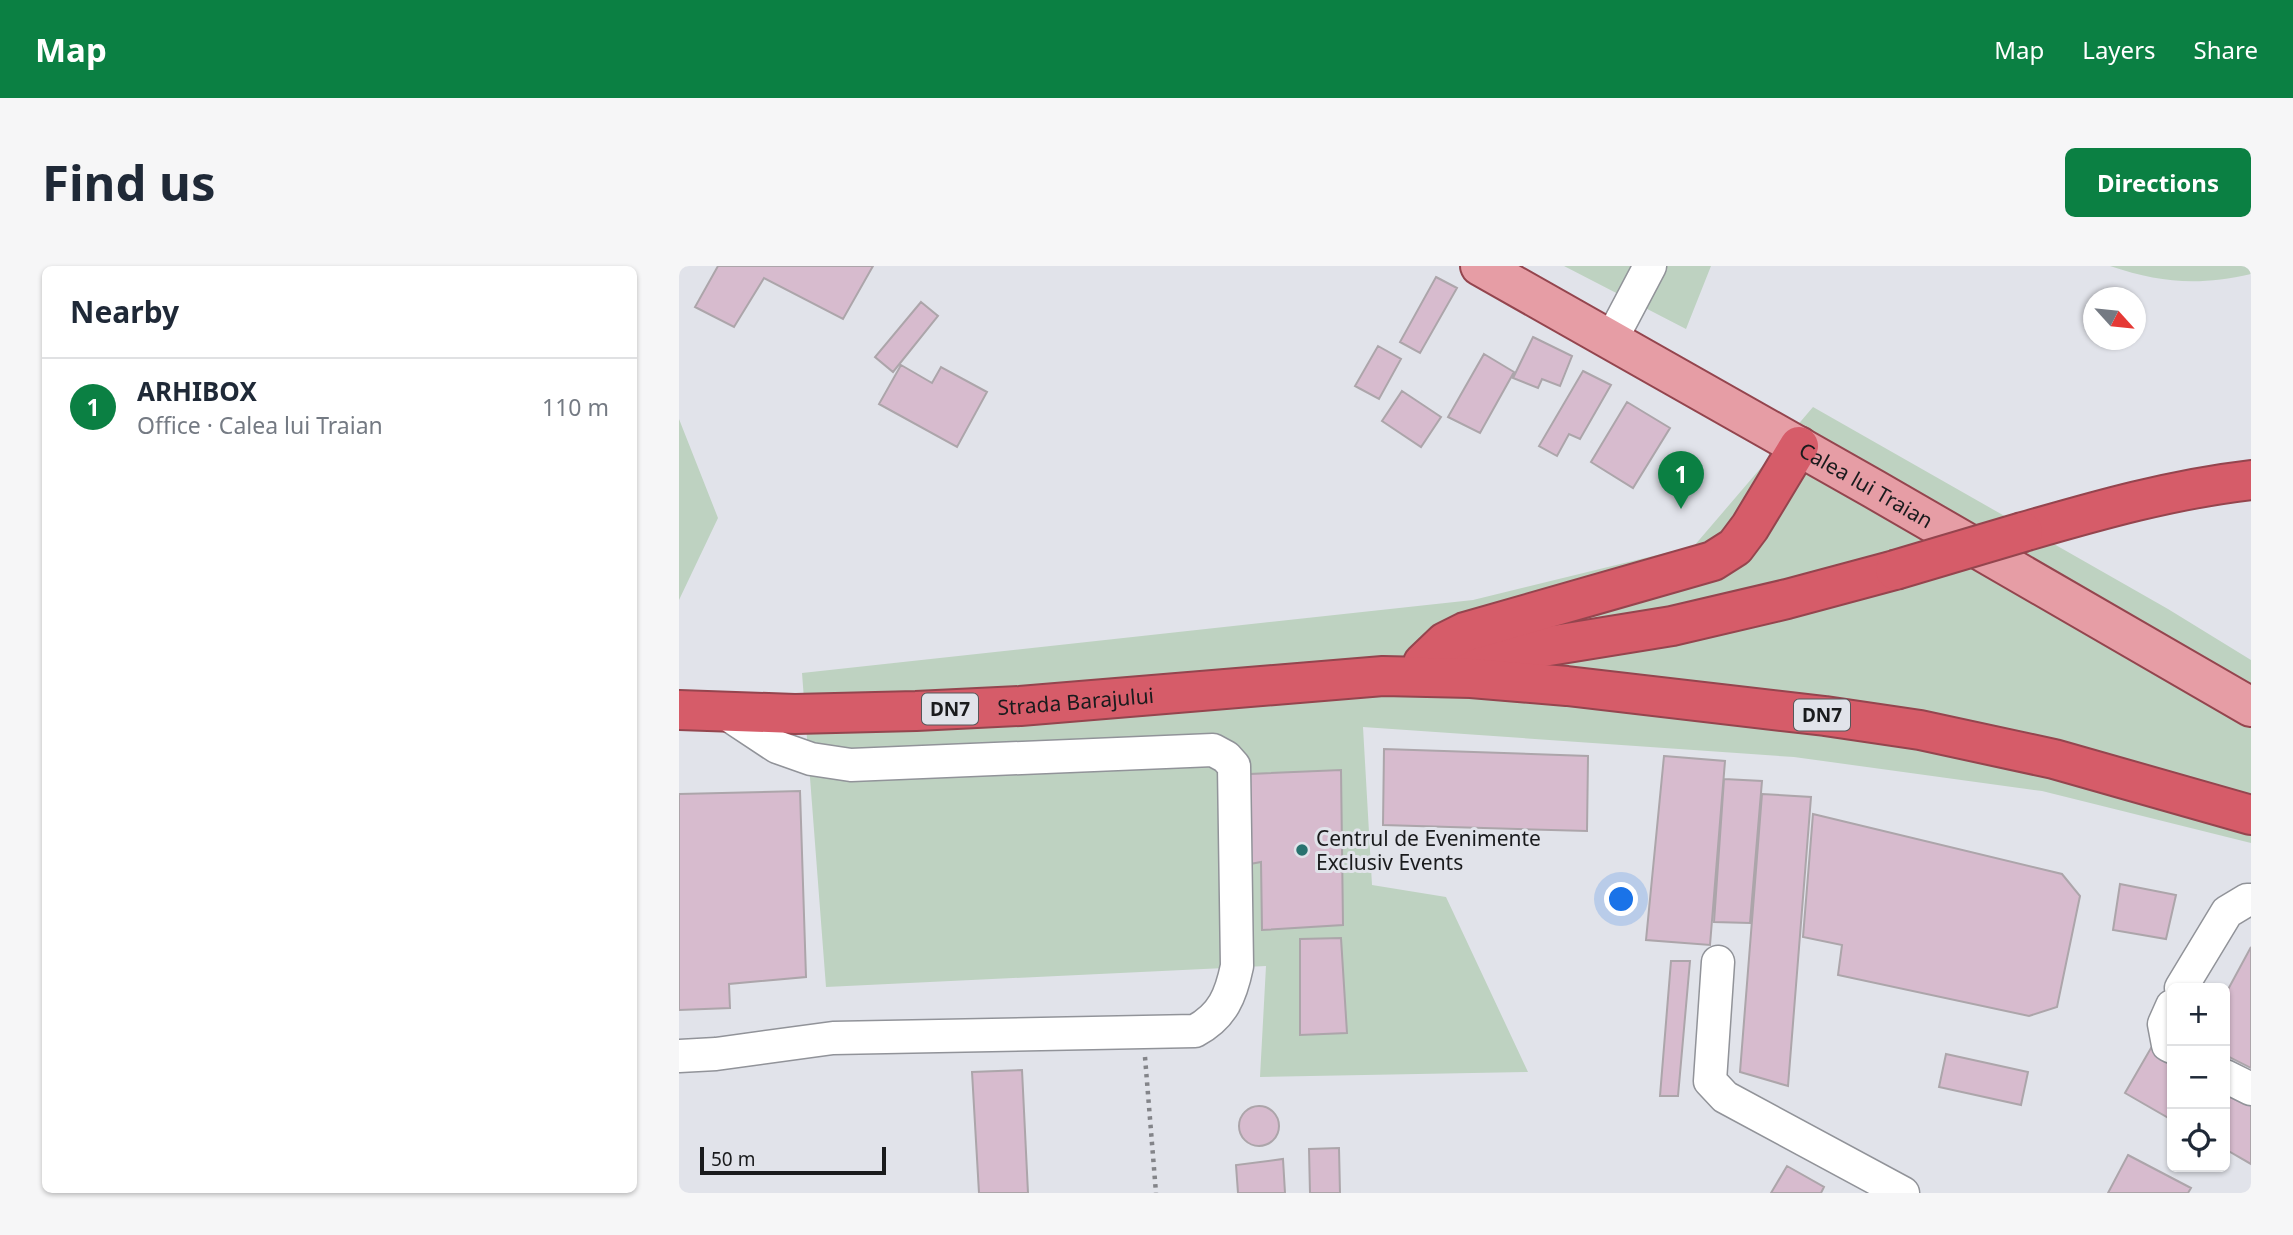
<!DOCTYPE html>
<meta charset="utf-8">
<style>
body{margin:0;font-family:"Noto Sans",sans-serif;background:#f6f6f7;color:#1f2937}
.controls{position:absolute;right:21px;bottom:21px;display:grid;overflow:hidden;border-radius:10px;box-shadow:0 2px 5px #0004}
.controls button{width:63px;height:63px;display:grid;place-items:center;padding:0;border:0;border-bottom:2px solid #e0e1e3;background:#fff;color:#1f2937;font:35px sans-serif}
.compass{position:absolute;left:1404px;top:21px;width:63px;height:63px;border-radius:50%;background:#fff;box-shadow:0 2px 5px #0004;rotate:117deg}
.scale{position:absolute;left:21px;bottom:18px;width:186px;box-sizing:border-box;padding-left:7px;border:4px solid #1a1b1d;border-top:0;font-size:19px;line-height:24px;white-space:nowrap;color:#1a1b1d;-webkit-text-stroke:5px #e1e3ea;paint-order:stroke}
.you{position:absolute;left:943px;top:634px;width:24px;height:24px;margin:-18px;border:5px solid #fff;border-radius:50%;background:#1a73e8;box-shadow:0 0 0 10px #1a73e833}
.badge{display:grid;place-items:center;width:46px;height:46px;border-radius:50%;background:#0b8043;color:#fff;font-size:23px;font-weight:700}
.pin{position:absolute;translate:-50% -58px;filter:drop-shadow(0 2px 4px #0008)}
.pin::after{content:'';position:absolute;top:37px;width:24px;height:21px;background:inherit;clip-path:polygon(0 0,100% 0,50% 100%)}
.list{margin:0;padding:0;list-style:none}
h2{display:flex;justify-content:space-between;align-items:center;height:91px;margin:0;padding:0 28px;font-size:30px}
h2 small{font-size:23px;font-weight:400;color:#747a83}
.list li{display:grid;grid-template-columns:46px 1fr auto;gap:21px;align-items:center;box-sizing:border-box;height:98px;padding:0 28px;border-top:2px solid #e0e1e3}
.list b{display:block;font-size:26px;white-space:nowrap}
.list p{margin:0;font-size:23px;white-space:nowrap;color:#747a83}
.list em{font-size:23px;font-style:normal;color:#747a83}
.icon{flex:none;width:38px;height:38px;fill:none;stroke:currentColor;stroke-width:2;stroke-linecap:round;stroke-linejoin:round}
.map{position:relative;flex:none;width:1572px;height:927px;overflow:hidden;border-radius:10px}
header{display:flex;align-items:center;gap:42px;box-sizing:border-box;height:98px;padding:0 35px;background:#0b8043;color:#fff}
header strong{font-size:33px}
nav{display:flex;gap:38px;margin-inline-start:auto;font-size:24px}
.intro{display:flex;align-items:center;justify-content:space-between;box-sizing:border-box;height:168px;padding:0 42px}
h1{margin:0;font-size:49px}
.button{padding:18px 32px;border-radius:10px;background:#0b8043;color:#fff;font-size:24px;font-weight:700}
main{display:flex;gap:42px;padding:0 42px}
aside{flex:1;background:#fff;border-radius:10px;box-shadow:0 2px 5px #0004}
.map>svg:first-child{display:block}
.green{fill:#bed2c1}
.building{fill:#d7bbce;stroke:#aca5aa;stroke-width:2}
.lines{fill:none;stroke-linecap:round;stroke-linejoin:round}
.minor-casing{stroke:#919399;stroke-width:35}
.major-casing{stroke:#94454e;stroke-width:42}
.highway-casing{stroke:#94454e;stroke-width:42}
.path{stroke:#838489;stroke-width:4.5;stroke-dasharray:3.5 5;stroke-linecap:butt}
.minor{stroke:#fff;stroke-width:32}
.major{stroke:#e69da5;stroke-width:38}
.highway{stroke:#d65c69;stroke-width:38}
.highway-bridge-casing{stroke:#94454e;stroke-width:42;stroke-linecap:butt}
.highway-bridge{stroke:#d65c69;stroke-width:38}
.poi-dot{fill:#28726f;stroke:#e1e3ea;stroke-width:2.5}
.labels{text-anchor:middle;dominant-baseline:central;stroke-width:6;stroke-linejoin:round;paint-order:stroke}
.shield{fill:#e1e3ea;stroke:#56575a;stroke-width:2}
.shield-label{font-size:19px;font-weight:bold;fill:#1a1b1d}
.street-label{font-size:21px;fill:#1a1b1d;stroke:#e1e3ea}
.poi-label{font-size:21px;fill:#1a1b1d;stroke:#e1e3ea;text-anchor:start}
</style>
<header>
<strong>Map</strong>
<nav><a>Map</a><a>Layers</a><a>Share</a></nav>
</header>
<div class="intro"><h1>Find us</h1><a class="button">Directions</a></div>
<main>
<aside>
<h2>Nearby<small></small></h2>
<ul class="list">
<li><span class="badge">1</span><div><b>ARHIBOX</b><p>Office · Calea lui Traian</p></div><em>110 m</em></li>
</ul>
</aside>
<div class="map">
<svg width="1572" height="927" viewBox="0 0 1572 927">
<rect width="100%" height="100%" fill="#e1e3ea"/>
<!-- green -->
<path class="green" d="M 885,0 L 1032,0 L 1007,63 Z
M 1431,0 L 1572,0 L 1572,8 C 1519,20 1482,17 1431,0 Z
M 1134,141 L 1489,343 L 1572,394 L 1572,577 L 1363,525 L 1115,491 L 684,461 L 693,619 L 767,631 L 849,806 L 581,811 L 587,700 L 147,721 L 123,407 L 794,334 L 1015,280 Z
M 0,153 L 39,252 L 0,334 Z"/>
<!-- building -->
<path class="building" d="M 39,0 L 194,0 L 164,53 L 85,12 L 55,61 L 16,41 Z
M 757,11 L 778,22 L 741,87 L 721,76 Z
M 242,36 L 259,50 L 214,106 L 196,91 Z
M 854,71 L 893,90 L 881,120 L 863,113 L 859,122 L 834,112 Z
M 699,80 L 722,93 L 700,133 L 676,120 Z
M 805,88 L 835,106 L 801,167 L 769,151 Z
M 222,99 L 253,117 L 262,101 L 308,126 L 278,181 L 200,138 Z
M 904,105 L 932,119 L 901,173 L 890,168 L 878,190 L 860,180 Z
M 723,125 L 762,151 L 742,181 L 703,155 Z
M 948,136 L 991,162 L 954,222 L 912,196 Z
M 705,483 L 909,490 L 908,565 L 704,559 Z
M 985,490 L 1046,495 L 1031,679 L 967,674 Z
M 662,504 L 664,659 L 583,664 L 582,596 L 571,598 L 571,508 Z
M 1045,513 L 1083,515 L 1071,657 L 1035,656 Z
M 121,525 L 127,711 L 50,718 L 51,742 L 0,744 L 0,528 Z
M 1083,528 L 1132,531 L 1109,820 L 1061,806 Z
M 1134,548 L 1383,608 L 1401,630 L 1378,741 L 1350,750 L 1159,709 L 1163,679 L 1124,671 Z
M 1441,618 L 1497,629 L 1487,673 L 1434,664 Z
M 662,672 L 668,767 L 621,769 L 621,673 Z
M 1572,681 L 1572,802 L 1546,789 L 1546,729 Z
M 992,695 L 1011,695 L 999,830 L 981,830 Z
M 1472,782 L 1493,793 L 1493,854 L 1446,827 Z
M 1267,788 L 1349,806 L 1342,839 L 1260,821 Z
M 343,804 L 349,927 L 300,927 L 293,806 Z
M 1546,822 L 1572,837 L 1572,898 L 1546,883 Z
M560 860a20 20 0 1 1 40 0a20 20 0 1 1-40 0Z
M 660,882 L 661,927 L 631,927 L 630,883 Z
M 1449,889 L 1512,922 L 1509,927 L 1429,927 Z
M 604,893 L 606,927 L 559,927 L 557,899 Z
M 1108,900 L 1145,921 L 1142,927 L 1092,927 Z"/>
<g class="lines">
<defs>
<path id="minor" d="M 932,74 L 971,0
M 1039,696 L 1031,815 L 1046,831 L 1224,927
M 1502,722 L 1548,646 L 1568,634 L 1572,634
M 1493,740 L 1485,758 L 1489,779 L 1493,781
M 0,790 L 37,788 L 154,772 L 516,765 C 544,750 552,729 558,700 L 555,500 L 547,491 L 534,484 L 172,499 L 132,493 L 98,481 L 45,446
M 1546,810 L 1572,823"/>
<g id="major">
<path id="s1" d="M 801,0 L 1195,223 L 1572,441"/>
</g>
<g id="highway">
<path d="M 1344,266 C 1420,244 1494,223 1572,214"/>
<path d="M 771,396 L 993,360 L 1108,333 L 1216,304"/>
<path d="M 744,397 L 766,376 L 786,366 L 1034,295 L 1056,281 L 1071,261 L 1120,180"/>
<path id="s2" d="M 0,444 L 116,448 L 237,445 L 341,440 L 704,410 L 792,412 L 888,420 L 1146,450 L 1241,464 L 1375,493 L 1572,549"/>
</g>
</defs>
<!-- minor casing -->
<use href="#minor" class="minor-casing"/>
<!-- major casing -->
<use href="#major" class="major-casing"/>
<!-- highway casing -->
<use href="#highway" class="highway-casing"/>
<!-- path -->
<path class="path" d="M 466,791 L 477,927"/>
<!-- minor -->
<use href="#minor" class="minor"/>
<!-- major -->
<use href="#major" class="major"/>
<!-- highway -->
<use href="#highway" class="highway"/>
<defs>
<path id="highway-bridge" d="M 1216,304 L 1344,266"/>
</defs>
<!-- highway-bridge casing -->
<use href="#highway-bridge" class="highway-bridge-casing"/>
<!-- highway-bridge -->
<use href="#highway-bridge" class="highway-bridge"/>
</g>
<!-- markers -->
<circle class="poi-dot" cx="623" cy="584" r="7"/>
<g class="labels">
<!-- shield labels -->
<g class="shield">
<rect x="243" y="427.5" width="56" height="31" rx="5"/>
<rect x="1115" y="433.5" width="56" height="31" rx="5"/>
</g>
<g class="shield-label">
<text x="271" y="443">DN7</text>
<text x="1143" y="449">DN7</text>
</g>
<!-- street labels -->
<g class="street-label">
<text stroke="none"><textPath href="#s1" startOffset="444">Calea lui Traian</textPath></text>
<text stroke="none"><textPath href="#s2" startOffset="397">Strada Barajului</textPath></text>
</g>
<!-- poi labels -->
<g class="poi-label">
<text x="637" y="572">Centrul de Evenimente<tspan x="637" dy="24">Exclusiv Events</tspan></text>
</g>
</g>
</svg>
<div class="controls">
<button>+</button>
<button>−</button>
<button><svg class="icon" aria-label="locate" viewBox="0 0 24 24"><circle cx="12" cy="12" r="6"/><path d="M12 2v4M12 18v4M2 12h4M18 12h4"/></svg></button>
</div>
<svg class="compass" viewBox="-18 -18 36 36"><path d="M0-13l5 13h-10z" fill="#e53935"/><path d="M0 13l5-13h-10z" fill="#747a83"/></svg>
<div class="scale">50 m</div>
<div class="you"></div>
<div class="pin badge" style="left:1002px;top:243px">1</div>
</div>
</main>
